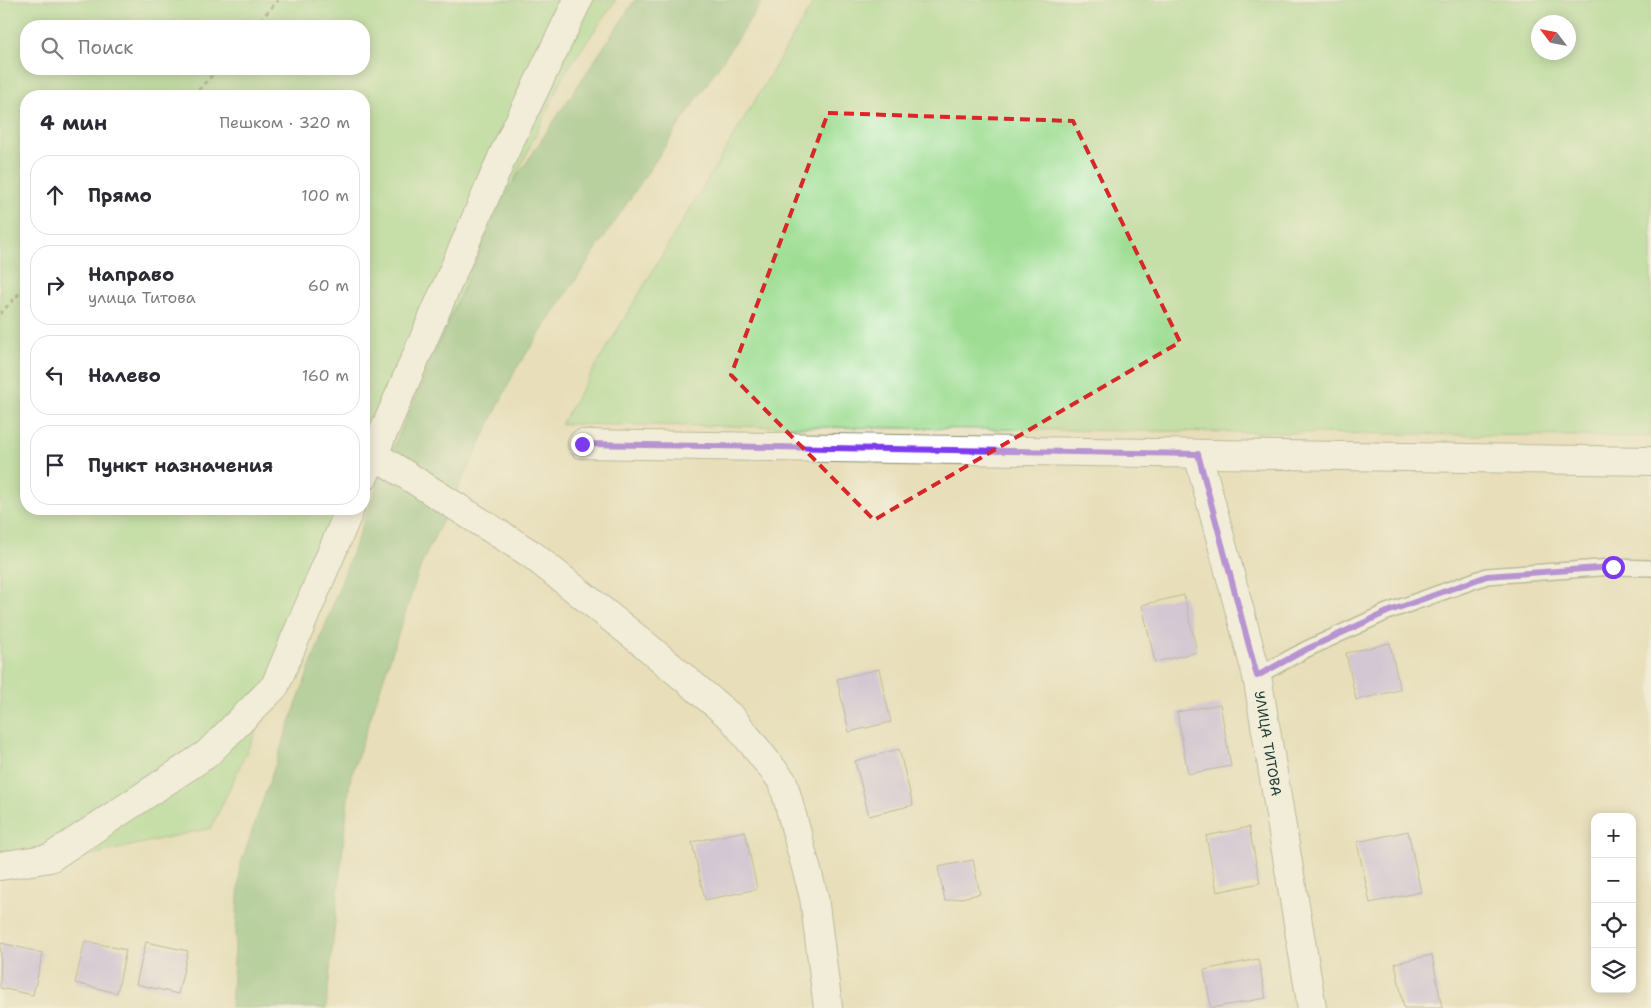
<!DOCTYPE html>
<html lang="ru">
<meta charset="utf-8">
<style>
body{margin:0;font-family:"Shantell Sans",sans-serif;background:#f2f2f3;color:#2b2b33}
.controls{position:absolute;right:15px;bottom:15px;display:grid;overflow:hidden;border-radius:10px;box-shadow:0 2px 12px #0003}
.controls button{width:45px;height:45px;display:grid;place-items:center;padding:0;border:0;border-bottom:1px solid #e1e1e2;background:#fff;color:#2b2b33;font:25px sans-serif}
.compass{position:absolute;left:1531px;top:15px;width:45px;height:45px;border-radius:50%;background:#fff;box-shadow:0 2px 12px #0003;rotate:302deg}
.stop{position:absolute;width:15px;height:15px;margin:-11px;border:4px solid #7c3aed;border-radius:50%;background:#fff}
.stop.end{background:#7c3aed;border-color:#fff;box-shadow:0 1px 5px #0008}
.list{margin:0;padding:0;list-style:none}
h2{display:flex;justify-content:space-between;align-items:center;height:65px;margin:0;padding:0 20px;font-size:21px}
h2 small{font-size:16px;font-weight:400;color:#7c7c81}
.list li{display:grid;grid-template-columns:32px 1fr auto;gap:15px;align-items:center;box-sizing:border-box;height:80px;margin:0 10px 10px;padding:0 10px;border:1px solid #e1e1e2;border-radius:20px}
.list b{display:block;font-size:19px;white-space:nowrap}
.list p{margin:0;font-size:16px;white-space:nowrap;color:#7c7c81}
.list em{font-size:16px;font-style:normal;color:#7c7c81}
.icon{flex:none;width:28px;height:28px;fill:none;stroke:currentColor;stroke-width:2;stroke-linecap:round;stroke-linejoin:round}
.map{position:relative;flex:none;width:1651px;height:1008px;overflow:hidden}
.search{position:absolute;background:#fff;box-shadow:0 2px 12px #0003;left:20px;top:20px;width:350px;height:55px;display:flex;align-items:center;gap:12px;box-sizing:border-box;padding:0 18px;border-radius:20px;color:#7c7c81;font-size:19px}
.panel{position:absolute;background:#fff;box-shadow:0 2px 12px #0003;left:20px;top:90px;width:350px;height:425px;border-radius:20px}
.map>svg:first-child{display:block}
.green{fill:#9edd93;stroke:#5e8d64;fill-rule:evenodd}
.forest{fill:#7ebc7d;stroke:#4e7c58}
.building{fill:#baaaf1}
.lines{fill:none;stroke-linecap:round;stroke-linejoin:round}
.service-casing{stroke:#848e76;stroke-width:18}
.minor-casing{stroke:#848e76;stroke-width:30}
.path{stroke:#848e76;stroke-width:3;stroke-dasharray:4 4;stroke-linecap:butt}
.service{stroke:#fff;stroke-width:15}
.minor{stroke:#fff;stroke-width:28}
.route{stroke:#7c3aed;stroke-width:6}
.marked{fill:none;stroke:#d62828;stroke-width:4;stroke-dasharray:10 6;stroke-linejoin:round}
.labels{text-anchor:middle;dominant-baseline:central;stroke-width:4;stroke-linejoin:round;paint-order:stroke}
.street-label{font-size:14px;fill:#1f3d34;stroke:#fdfcf7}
</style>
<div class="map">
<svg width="1651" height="1008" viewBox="0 0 1651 1008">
<rect width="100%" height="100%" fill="#fdfcf7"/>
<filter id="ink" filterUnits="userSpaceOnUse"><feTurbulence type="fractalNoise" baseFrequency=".02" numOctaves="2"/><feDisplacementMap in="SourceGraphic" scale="10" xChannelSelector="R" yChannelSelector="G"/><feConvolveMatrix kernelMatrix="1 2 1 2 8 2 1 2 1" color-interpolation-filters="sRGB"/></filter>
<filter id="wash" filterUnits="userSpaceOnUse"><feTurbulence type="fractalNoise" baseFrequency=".0096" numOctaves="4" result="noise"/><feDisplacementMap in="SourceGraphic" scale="20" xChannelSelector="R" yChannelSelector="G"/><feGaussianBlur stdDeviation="1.12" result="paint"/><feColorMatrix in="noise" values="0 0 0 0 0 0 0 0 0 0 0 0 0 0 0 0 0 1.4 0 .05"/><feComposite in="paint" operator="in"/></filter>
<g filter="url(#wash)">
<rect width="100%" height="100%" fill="#e8deb9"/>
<!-- green -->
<path class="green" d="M 0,0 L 616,0 L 564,74 L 364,501 L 364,96 L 26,96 L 26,509 L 360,509 L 211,828 L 0,875 ZM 26,26 L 364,26 L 364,69 L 26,69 Z
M 815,0 L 1651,0 L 1651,437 L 561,424 ZM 1538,22 L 1568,22 L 1568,52 L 1538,52 Z"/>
<!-- forest -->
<path class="forest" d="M 635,0 L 763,0 L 516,369 L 421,565 L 350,780 L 326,1008 L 231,1008 L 240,866 L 296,705 L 380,477 L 504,196 Z"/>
<g id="blocks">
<!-- building -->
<path class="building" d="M 1184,595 L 1197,652 L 1155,662 L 1142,605 Z
M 1390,643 L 1400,690 L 1356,700 L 1346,653 Z
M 879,669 L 891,722 L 849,732 L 837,679 Z
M 1220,704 L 1231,766 L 1188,774 L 1177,712 Z
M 899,749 L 913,805 L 869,816 L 855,761 Z
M 1249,827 L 1260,883 L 1217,892 L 1206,836 Z
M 745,831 L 757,889 L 705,900 L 692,842 Z
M 1408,831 L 1421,892 L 1370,903 L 1357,842 Z
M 973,860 L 980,894 L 945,901 L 938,867 Z
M 85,941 L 126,950 L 117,993 L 75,983 Z
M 146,942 L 188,951 L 178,994 L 136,984 Z
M 1,943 L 43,953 L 33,995 L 0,988 Z
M 1432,955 L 1442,1008 L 1404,1008 L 1395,963 Z
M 1258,959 L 1266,998 L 1211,1008 L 1204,970 Z"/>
</g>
</g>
<g filter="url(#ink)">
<use href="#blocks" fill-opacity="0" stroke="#848e76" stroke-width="1"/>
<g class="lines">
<defs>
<path id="service" d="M 1257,676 L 1307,649 L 1387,612 L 1487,576 L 1613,567 L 1651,568"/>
<g id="minor">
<path d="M 582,444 L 1651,461"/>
<path d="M 373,454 L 531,554 L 644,644 L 732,718 L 783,782 L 814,897 L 828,1008"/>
<path id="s1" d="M 1198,454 L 1257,676 L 1312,1008"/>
<path d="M 364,477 L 504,153 L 578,0"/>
<path d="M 0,866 L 50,858 L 207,754 L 275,686 L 350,509"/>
</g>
</defs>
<!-- service casing -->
<use href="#service" class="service-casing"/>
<!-- minor casing -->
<use href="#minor" class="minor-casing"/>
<!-- path -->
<path class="path" d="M 255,26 L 278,0
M 193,96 L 218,69
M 0,314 L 26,286"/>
<!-- service -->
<use href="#service" class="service"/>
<!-- minor -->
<use href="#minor" class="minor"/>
</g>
</g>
<g class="lines" filter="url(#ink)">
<!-- route -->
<path class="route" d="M 582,444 L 1198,454 L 1257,676 L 1307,649 L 1387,612 L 1487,576 L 1613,567"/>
</g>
<!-- marked area -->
<path d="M0 0H1651V1008H0ZM 828,113 L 1073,121 L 1180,342 L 874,520 L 731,375 Z" fill="#e8deb9" fill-opacity=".55" fill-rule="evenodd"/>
<path class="marked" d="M 828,113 L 1073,121 L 1180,342 L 874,520 L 731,375 Z"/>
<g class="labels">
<!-- street labels -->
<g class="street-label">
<text stroke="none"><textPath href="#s1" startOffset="298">УЛИЦА ТИТОВА</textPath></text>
</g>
</g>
</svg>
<div class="controls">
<button>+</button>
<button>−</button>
<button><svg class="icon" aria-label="locate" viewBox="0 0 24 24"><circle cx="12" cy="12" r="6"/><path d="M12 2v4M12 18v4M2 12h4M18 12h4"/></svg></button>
<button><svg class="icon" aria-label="layers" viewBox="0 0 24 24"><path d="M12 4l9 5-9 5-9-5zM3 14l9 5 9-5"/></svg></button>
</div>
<svg class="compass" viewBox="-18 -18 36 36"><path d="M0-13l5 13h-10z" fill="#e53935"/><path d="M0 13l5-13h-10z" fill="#7c7c81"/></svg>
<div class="stop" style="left:1613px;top:567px"></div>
<div class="stop end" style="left:582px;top:444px"></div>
<div class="search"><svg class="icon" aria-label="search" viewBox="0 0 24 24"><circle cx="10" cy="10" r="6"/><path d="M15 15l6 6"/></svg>Поиск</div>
<section class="panel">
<h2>4 мин<small>Пешком · 320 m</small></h2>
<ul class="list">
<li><svg class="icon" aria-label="ahead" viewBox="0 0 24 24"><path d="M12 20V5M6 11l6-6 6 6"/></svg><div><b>Прямо</b></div><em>100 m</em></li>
<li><svg class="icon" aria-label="right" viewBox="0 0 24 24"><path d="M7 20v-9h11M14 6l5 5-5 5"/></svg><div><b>Направо</b><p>улица Титова</p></div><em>60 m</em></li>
<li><svg class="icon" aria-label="left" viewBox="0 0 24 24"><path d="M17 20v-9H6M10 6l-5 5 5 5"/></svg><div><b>Налево</b></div><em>160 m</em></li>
<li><svg class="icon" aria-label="arrive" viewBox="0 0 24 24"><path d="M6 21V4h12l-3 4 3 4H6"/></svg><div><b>Пункт назначения</b></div></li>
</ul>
</section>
</div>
